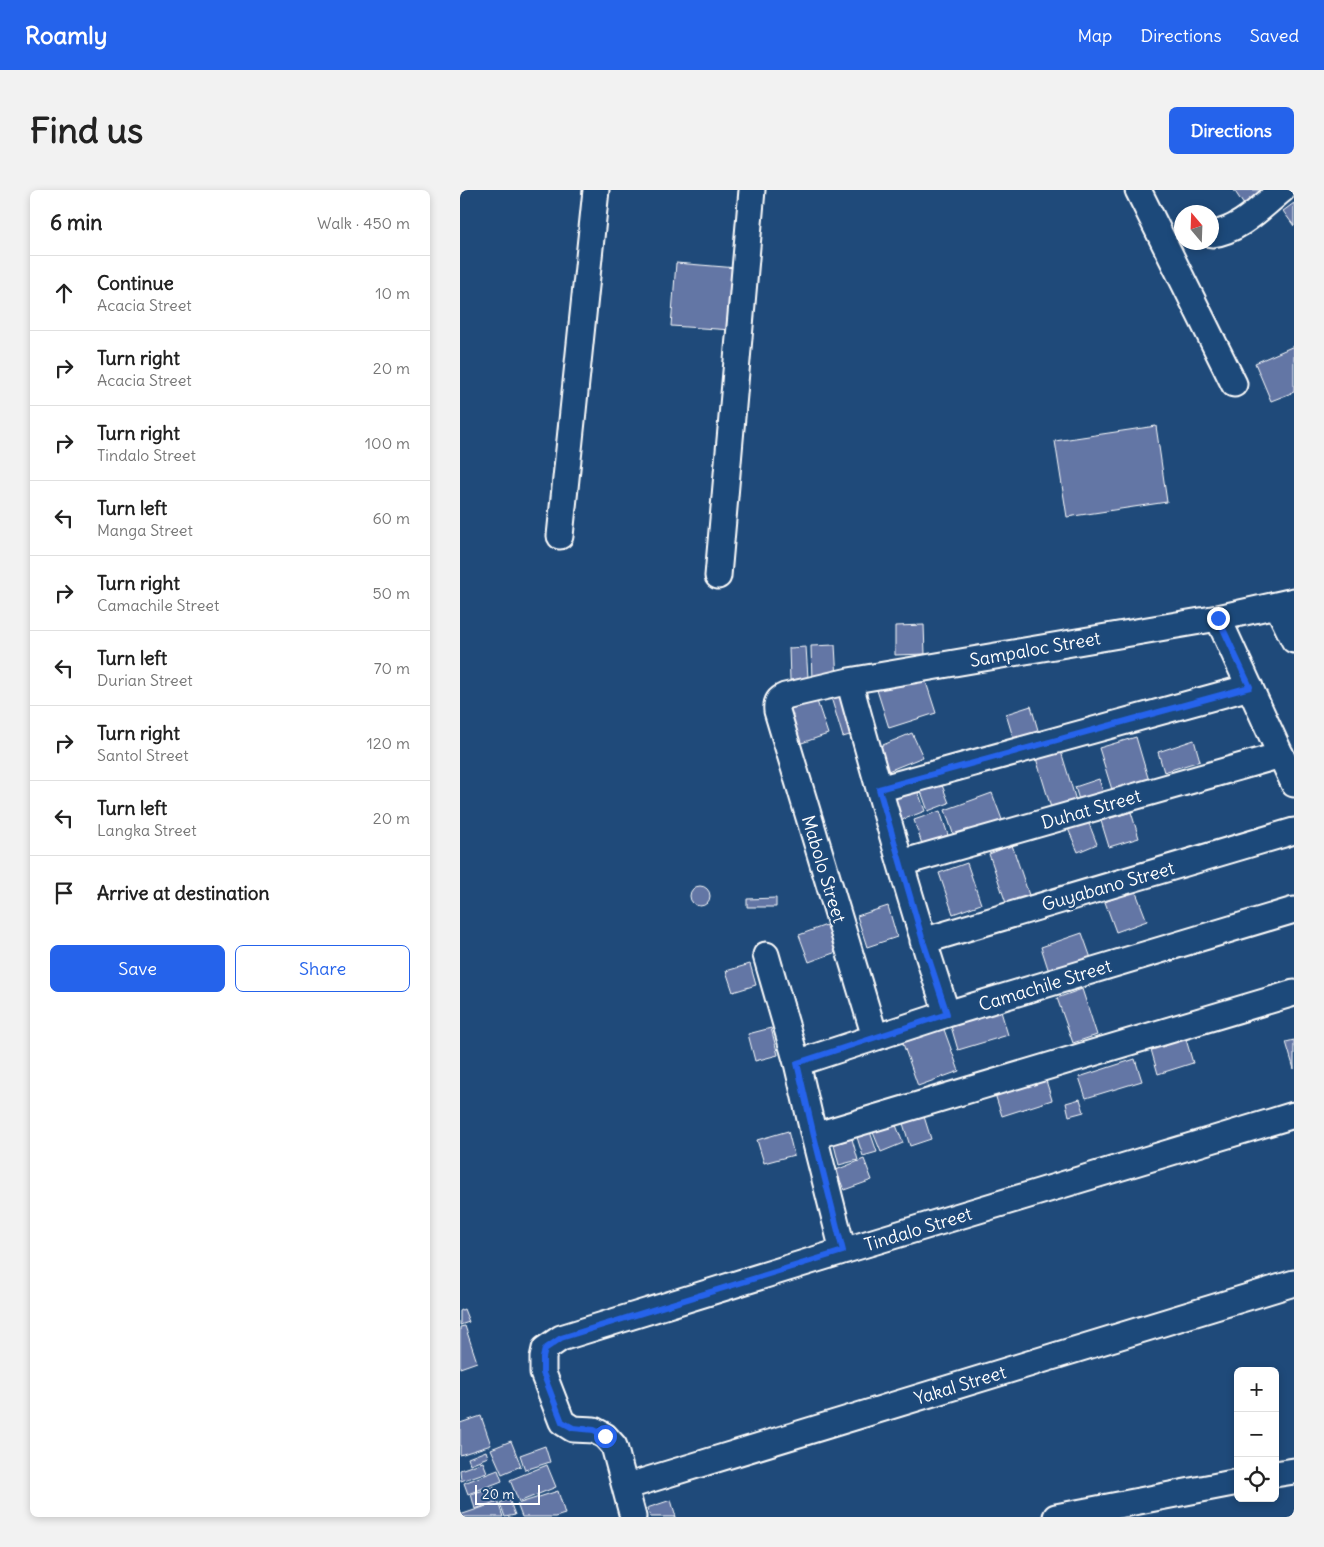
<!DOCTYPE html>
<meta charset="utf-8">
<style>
body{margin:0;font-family:Delius,sans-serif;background:#f2f2f2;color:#222}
.controls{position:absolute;right:15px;bottom:15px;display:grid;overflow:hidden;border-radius:8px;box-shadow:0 2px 8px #0003}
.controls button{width:45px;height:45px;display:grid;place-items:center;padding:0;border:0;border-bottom:1px solid #e0e0e0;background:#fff;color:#222;font:25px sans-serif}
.compass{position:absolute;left:714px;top:15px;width:45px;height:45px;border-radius:50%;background:#fff;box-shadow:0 2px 8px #0003;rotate:341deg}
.scale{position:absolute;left:15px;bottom:12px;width:65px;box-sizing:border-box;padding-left:5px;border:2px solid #fff;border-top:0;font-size:14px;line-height:18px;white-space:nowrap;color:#fff;-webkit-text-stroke:4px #1f4a7a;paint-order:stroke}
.stop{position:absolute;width:15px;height:15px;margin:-11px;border:4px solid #2563eb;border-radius:50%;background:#fff}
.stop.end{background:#2563eb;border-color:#fff;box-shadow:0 1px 5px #0008}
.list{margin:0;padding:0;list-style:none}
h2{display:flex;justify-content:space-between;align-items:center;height:65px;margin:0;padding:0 20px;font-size:21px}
h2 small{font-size:16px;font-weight:400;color:#767676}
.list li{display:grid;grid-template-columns:32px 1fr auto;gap:15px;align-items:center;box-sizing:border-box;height:75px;padding:0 20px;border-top:1px solid #e0e0e0}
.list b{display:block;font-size:19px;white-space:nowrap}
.list p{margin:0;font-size:16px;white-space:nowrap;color:#767676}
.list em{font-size:16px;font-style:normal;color:#767676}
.actions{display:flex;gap:10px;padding:15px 20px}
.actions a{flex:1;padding:11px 0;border:1px solid #2563eb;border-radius:8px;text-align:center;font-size:18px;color:#2563eb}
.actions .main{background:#2563eb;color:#fff}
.icon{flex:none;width:28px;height:28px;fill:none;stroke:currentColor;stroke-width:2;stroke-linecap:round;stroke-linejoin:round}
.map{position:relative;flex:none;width:834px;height:1327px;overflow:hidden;border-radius:8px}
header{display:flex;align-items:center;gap:30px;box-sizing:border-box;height:70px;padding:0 25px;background:#2563eb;color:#fff}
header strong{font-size:24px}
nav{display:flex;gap:28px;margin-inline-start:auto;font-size:18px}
.intro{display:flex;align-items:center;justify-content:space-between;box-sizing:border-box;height:120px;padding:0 30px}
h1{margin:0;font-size:35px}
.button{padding:12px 22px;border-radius:8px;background:#2563eb;color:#fff;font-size:18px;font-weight:700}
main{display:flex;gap:30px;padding:0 30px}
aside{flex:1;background:#fff;border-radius:8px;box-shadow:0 2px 8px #0003}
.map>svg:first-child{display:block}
.building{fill:#6476a5;stroke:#fff}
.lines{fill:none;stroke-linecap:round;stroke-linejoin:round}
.street-casing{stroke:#fff;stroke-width:29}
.street{stroke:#1f4a7a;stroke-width:25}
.route{stroke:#2563eb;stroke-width:6}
.labels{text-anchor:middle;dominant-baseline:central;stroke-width:5;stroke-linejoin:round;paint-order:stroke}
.street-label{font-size:18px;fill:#fff;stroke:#1f4a7a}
</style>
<header>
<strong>Roamly</strong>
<nav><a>Map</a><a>Directions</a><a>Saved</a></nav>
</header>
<div class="intro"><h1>Find us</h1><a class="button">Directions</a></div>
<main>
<aside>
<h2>6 min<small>Walk · 450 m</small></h2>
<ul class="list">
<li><svg class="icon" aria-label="ahead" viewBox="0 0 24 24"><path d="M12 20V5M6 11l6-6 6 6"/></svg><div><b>Continue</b><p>Acacia Street</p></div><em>10 m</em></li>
<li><svg class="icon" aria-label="right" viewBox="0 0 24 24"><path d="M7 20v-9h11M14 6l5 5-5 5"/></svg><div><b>Turn right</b><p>Acacia Street</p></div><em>20 m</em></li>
<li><svg class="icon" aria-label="right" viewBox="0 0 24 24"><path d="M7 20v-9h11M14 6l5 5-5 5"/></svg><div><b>Turn right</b><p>Tindalo Street</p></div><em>100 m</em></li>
<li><svg class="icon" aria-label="left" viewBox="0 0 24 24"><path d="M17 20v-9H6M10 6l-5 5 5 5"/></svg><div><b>Turn left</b><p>Manga Street</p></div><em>60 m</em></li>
<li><svg class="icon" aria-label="right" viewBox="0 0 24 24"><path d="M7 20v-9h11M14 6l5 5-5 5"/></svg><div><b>Turn right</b><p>Camachile Street</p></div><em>50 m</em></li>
<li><svg class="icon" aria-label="left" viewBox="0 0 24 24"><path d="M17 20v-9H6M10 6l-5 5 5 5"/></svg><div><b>Turn left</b><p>Durian Street</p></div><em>70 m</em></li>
<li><svg class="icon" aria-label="right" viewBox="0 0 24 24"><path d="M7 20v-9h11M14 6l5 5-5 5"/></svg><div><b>Turn right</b><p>Santol Street</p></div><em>120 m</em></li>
<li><svg class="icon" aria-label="left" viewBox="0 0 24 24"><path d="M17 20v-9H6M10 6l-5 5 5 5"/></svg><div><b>Turn left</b><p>Langka Street</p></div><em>20 m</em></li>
<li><svg class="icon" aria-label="arrive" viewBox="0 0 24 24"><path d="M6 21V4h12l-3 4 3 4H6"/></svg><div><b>Arrive at destination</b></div></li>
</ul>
<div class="actions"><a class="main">Save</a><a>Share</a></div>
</aside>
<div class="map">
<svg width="834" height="1327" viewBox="0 0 834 1327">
<rect width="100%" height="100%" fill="#1f4a7a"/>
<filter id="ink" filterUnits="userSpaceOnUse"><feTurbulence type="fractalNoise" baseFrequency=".02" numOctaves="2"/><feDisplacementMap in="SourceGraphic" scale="10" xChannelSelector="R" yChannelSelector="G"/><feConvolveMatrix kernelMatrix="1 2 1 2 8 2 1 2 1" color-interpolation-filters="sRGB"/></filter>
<g filter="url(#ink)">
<!-- building -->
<path class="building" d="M 774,0 L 818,0 L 788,21 Z
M 834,13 L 834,36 L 823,21 Z
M 216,73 L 277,78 L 272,140 L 211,136 Z
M 834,156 L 834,202 L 811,211 L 795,173 Z
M 696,236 L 707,312 L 607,327 L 595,251 Z
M 464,435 L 465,464 L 435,465 L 435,436 Z
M 375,455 L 377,489 L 352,491 L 351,456 Z
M 346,457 L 348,488 L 330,490 L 329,458 Z
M 464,486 L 476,523 L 429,538 L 417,500 Z
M 391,498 L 403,541 L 383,547 L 370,504 Z
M 354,502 L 368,544 L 333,556 L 318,514 Z
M 571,516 L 580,547 L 555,554 L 546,524 Z
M 452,543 L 463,567 L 428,581 L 418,557 Z
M 676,547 L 689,591 L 653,603 L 639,558 Z
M 734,550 L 740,571 L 704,582 L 698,562 Z
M 600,558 L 617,614 L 592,621 L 575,565 Z
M 478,585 L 489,613 L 468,621 L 458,593 Z
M 639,589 L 645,608 L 621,616 L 615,597 Z
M 455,593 L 465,621 L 442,630 L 432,602 Z
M 532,603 L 544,635 L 496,652 L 485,620 Z
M 480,621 L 488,645 L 462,654 L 454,630 Z
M 671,622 L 679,648 L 649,657 L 641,631 Z
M 626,626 L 637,654 L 618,662 L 606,634 Z
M 552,655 L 570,708 L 547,716 L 529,664 Z
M 507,673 L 521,714 L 493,724 L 479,683 Z
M230 706a10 10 0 1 1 20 0a10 10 0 1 1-20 0Z
M 675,700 L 687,731 L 656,742 L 645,712 Z
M 316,708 L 316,717 L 287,717 L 287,709 Z
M 428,716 L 437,747 L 407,757 L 397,726 Z
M 369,734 L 379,761 L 349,772 L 339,745 Z
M 622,743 L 632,771 L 590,785 L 581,757 Z
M 290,774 L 296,795 L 273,802 L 266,781 Z
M 622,799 L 637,845 L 613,853 L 597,808 Z
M 540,818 L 548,845 L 498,860 L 490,833 Z
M 482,834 L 499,881 L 458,896 L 441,848 Z
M 311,838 L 318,865 L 295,871 L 288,844 Z
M 725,846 L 733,873 L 698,884 L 690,856 Z
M 834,850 L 834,879 L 826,852 Z
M 675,869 L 682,891 L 626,908 L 619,887 Z
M 584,884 L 592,910 L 542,926 L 534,901 Z
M 620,909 L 624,922 L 609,926 L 606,913 Z
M 462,920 L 471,949 L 450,956 L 441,927 Z
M 432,925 L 443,953 L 421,962 L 410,935 Z
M 407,933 L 417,962 L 403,966 L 394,938 Z
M 328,941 L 334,965 L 304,973 L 297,950 Z
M 390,942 L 398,970 L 379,975 L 372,947 Z
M 404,969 L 412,990 L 384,1000 L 376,980 Z
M 4,1119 L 9,1132 L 0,1135 L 0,1121 Z
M 5,1136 L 17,1172 L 0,1178 L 0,1137 Z
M 21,1226 L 31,1255 L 0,1265 L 0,1233 Z
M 51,1251 L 61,1276 L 42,1284 L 31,1259 Z
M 85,1256 L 90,1272 L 65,1280 L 60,1265 Z
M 26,1261 L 28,1267 L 10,1274 L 8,1268 Z
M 23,1272 L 27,1282 L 1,1291 L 0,1280 Z
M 87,1275 L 96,1297 L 59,1312 L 50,1290 Z
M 38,1280 L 42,1291 L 8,1304 L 4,1293 Z
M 34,1297 L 38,1311 L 15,1319 L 11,1304 Z
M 98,1301 L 105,1324 L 95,1327 L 62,1327 L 57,1314 Z
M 49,1309 L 55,1325 L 45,1327 L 40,1313 Z
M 211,1310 L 216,1327 L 190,1327 L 187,1318 Z
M 38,1312 L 43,1327 L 1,1327 L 0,1325 Z"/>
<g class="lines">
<defs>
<path id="street" d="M 678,0 L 774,194
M 752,44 C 779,41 801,17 822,0
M 100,346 L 136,0
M 258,386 L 292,0
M 817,415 L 834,450
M 758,428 L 834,594
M 389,491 C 420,603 451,714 487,824
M 419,599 L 790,497
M 441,673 L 821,565
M 463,751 L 834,641
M 306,765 L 337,873 L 354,946 L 383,1061
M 415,847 L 317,521 C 316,513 318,509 325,506 L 389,491 L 758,428 L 834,411
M 337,873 L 487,824 L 834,720
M 354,946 L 834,803
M 815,1284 L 834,1281
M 165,1297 L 834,1093
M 173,1327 L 154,1256 L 145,1246 L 134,1240 L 113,1239 L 102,1232 L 83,1183 L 83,1168 L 85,1159 L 101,1148 L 383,1061 L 834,925
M 596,1327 L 778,1292"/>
</defs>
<!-- street casing -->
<use href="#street" class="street-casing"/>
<!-- street -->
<use href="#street" class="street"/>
</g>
</g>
<g class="lines" filter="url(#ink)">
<!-- route -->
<path class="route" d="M 145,1246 L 134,1240 L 113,1238 L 102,1232 L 83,1183 L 83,1168 L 85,1159 L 101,1148 L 383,1061 L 354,946 L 337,873 L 487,824 L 463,751 L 419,599 L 790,497 L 758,428"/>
</g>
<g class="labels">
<!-- street labels -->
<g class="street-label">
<text transform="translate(575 459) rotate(-10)">Sampaloc Street</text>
<text transform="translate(631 619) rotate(-16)">Duhat Street</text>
<text transform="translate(364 679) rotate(73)">Mabolo Street</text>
<text transform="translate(648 696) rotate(-16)">Guyabano Street</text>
<text transform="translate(585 795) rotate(-17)">Camachile Street</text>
<text transform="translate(458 1039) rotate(-17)">Tindalo Street</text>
<text transform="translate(500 1195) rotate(-17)">Yakal Street</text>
</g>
</g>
</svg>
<div class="controls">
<button>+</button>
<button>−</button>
<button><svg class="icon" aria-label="locate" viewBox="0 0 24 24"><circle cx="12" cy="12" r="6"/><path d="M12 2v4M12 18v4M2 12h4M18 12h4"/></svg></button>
</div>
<svg class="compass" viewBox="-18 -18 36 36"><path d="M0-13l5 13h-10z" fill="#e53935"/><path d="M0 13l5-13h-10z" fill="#767676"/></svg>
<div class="scale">20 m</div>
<div class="stop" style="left:145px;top:1246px"></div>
<div class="stop end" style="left:758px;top:428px"></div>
</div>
</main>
